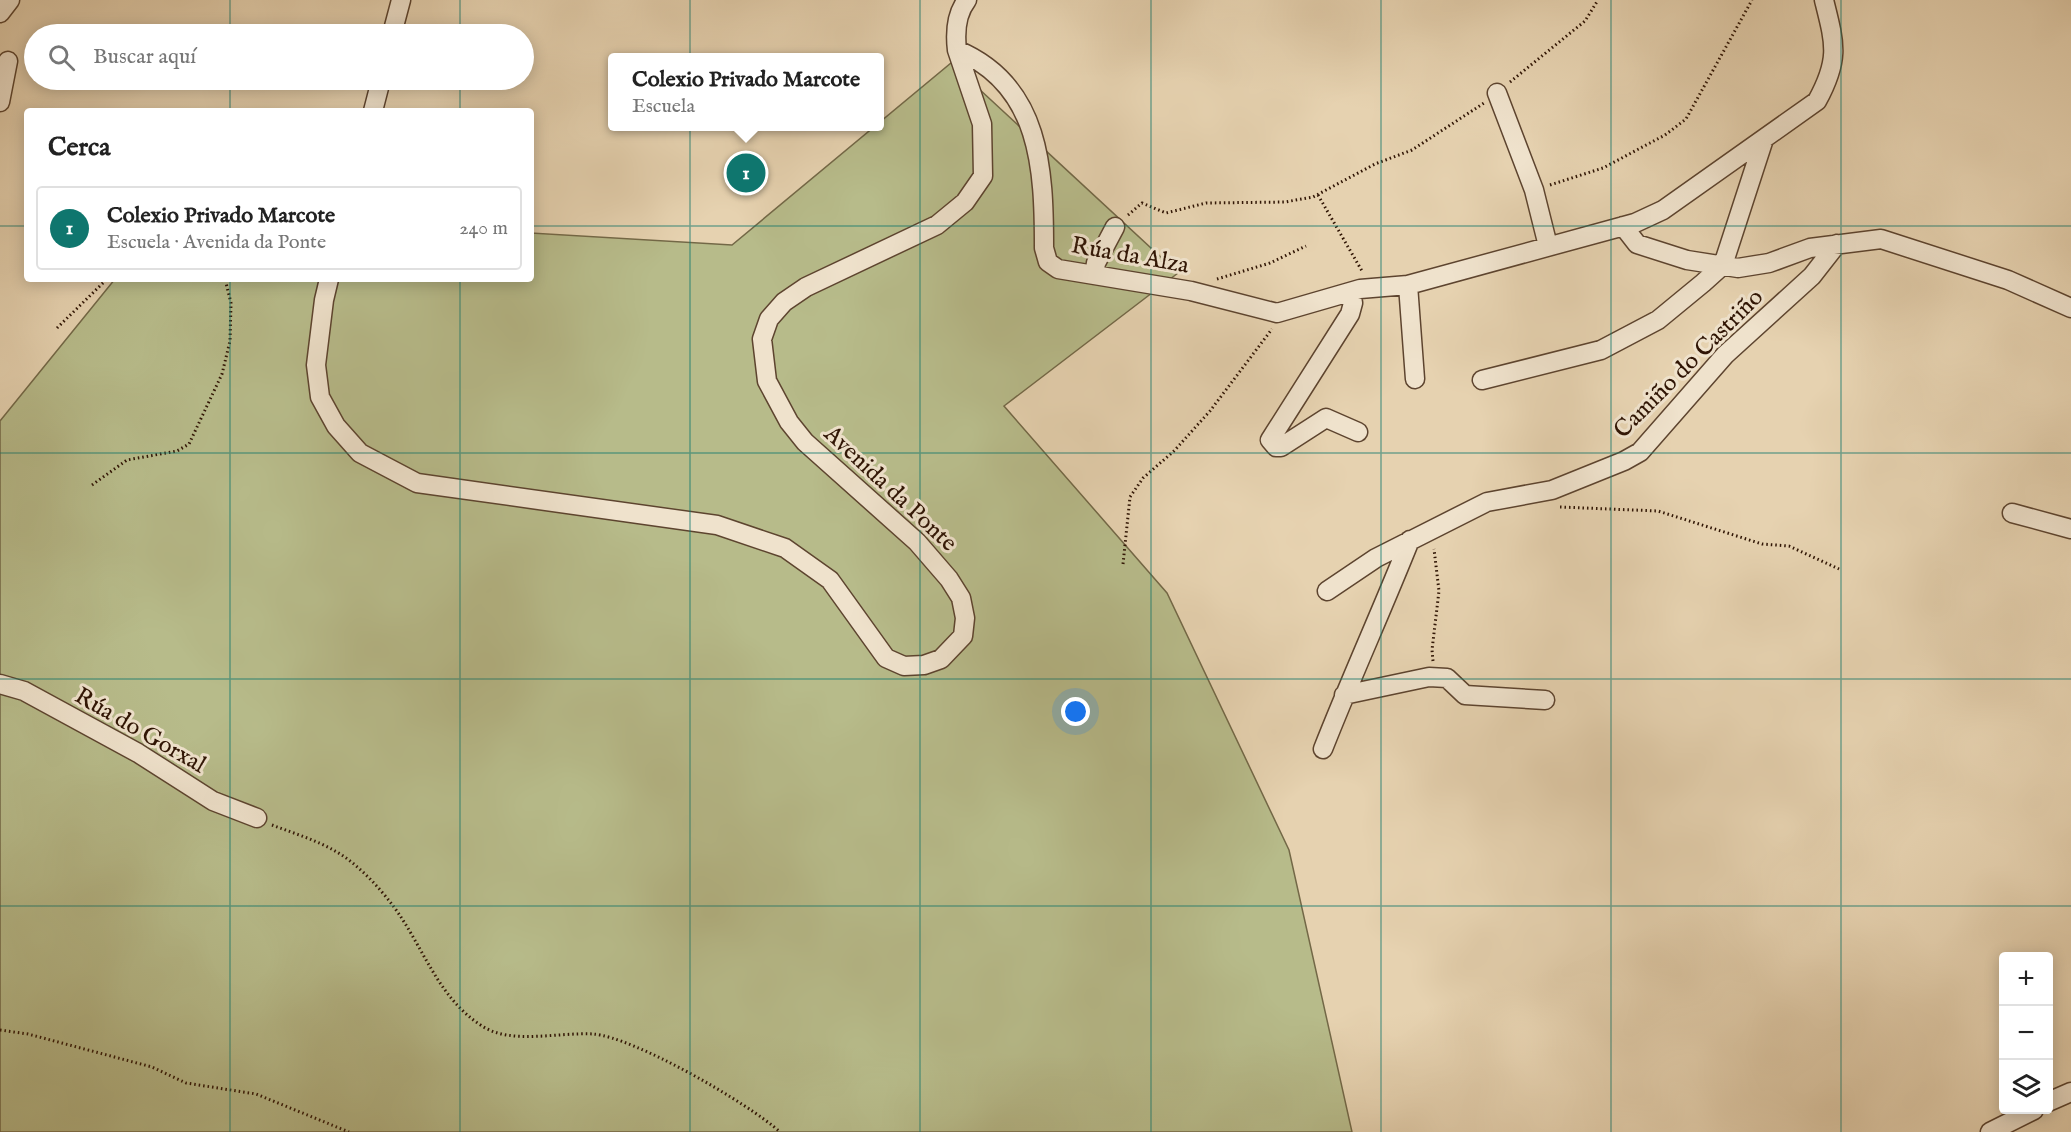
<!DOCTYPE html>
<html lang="es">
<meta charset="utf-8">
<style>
body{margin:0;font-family:"IM FELL English",serif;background:#f6f6f6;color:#222}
.controls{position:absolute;right:18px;bottom:18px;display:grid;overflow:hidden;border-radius:6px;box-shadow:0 3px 15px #0003}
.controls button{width:54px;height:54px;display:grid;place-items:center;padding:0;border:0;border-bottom:2px solid #e0e0e0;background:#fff;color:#222;font:30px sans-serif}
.you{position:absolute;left:1076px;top:712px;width:21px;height:21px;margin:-15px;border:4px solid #fff;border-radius:50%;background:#1a73e8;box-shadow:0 0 0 9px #1a73e833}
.badge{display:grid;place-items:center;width:39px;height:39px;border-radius:50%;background:#0f766e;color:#fff;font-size:20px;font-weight:700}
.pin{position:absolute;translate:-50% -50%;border:3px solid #fff;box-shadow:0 2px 6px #0006}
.popup{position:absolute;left:608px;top:53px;width:276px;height:78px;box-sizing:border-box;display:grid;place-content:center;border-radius:6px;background:#fff;filter:drop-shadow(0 2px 4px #0005);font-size:20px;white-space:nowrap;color:#767676}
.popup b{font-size:22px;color:#222}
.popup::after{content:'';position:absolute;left:50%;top:100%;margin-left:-12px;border:12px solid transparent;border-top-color:#fff}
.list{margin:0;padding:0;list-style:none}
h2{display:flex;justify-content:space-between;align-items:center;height:78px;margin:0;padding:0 24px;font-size:26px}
h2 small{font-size:20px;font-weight:400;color:#767676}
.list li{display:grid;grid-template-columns:39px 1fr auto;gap:18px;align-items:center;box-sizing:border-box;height:84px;margin:0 12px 12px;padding:0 12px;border:2px solid #e0e0e0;border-radius:6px}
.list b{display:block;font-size:22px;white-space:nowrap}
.list p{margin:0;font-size:20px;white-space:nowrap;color:#767676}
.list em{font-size:20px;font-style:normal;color:#767676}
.icon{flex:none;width:33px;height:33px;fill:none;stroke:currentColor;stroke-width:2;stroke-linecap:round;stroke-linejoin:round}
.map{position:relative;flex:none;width:2071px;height:1132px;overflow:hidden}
.search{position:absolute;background:#fff;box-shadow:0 3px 15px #0003;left:24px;top:24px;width:510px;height:66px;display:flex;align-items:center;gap:15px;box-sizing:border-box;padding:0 21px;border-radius:33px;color:#767676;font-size:22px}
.panel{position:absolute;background:#fff;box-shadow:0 3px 15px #0003;left:24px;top:108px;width:510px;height:174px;border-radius:6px}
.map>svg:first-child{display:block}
.green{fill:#b7bb8a;stroke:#736847;stroke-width:1.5}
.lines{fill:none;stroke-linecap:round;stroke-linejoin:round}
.minor-casing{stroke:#5d442f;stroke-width:21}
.path{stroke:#2f1404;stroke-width:3;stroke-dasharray:1.5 3;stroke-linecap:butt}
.minor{stroke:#efe2cc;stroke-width:18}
.grid{fill:none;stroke:#0f766e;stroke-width:1.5;stroke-opacity:0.55}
.labels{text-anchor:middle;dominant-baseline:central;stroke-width:6;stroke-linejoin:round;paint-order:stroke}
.street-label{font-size:24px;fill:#2f1404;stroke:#efe2cc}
</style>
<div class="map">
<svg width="2071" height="1132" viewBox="0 0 2071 1132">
<rect width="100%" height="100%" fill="#e6d2b0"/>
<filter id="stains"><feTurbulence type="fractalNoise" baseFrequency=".00333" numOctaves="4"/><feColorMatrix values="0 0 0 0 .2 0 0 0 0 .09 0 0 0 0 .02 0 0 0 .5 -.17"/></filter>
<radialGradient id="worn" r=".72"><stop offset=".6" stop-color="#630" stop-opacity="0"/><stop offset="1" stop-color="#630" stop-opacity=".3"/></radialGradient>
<!-- green -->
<path class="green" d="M 951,63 L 1178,273 L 1004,406 L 1167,593 L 1289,850 L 1352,1132 L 0,1132 L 0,421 L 115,279 L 531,279 L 531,233 L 732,245 L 874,127 L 879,126 L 880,122 Z"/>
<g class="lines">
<defs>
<path id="minor" d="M 0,13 L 10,0
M 392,34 L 401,0
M 957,50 C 1041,85 1044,170 1044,248 L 1048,262 L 1058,269 L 1191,291 L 1277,313 L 1360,289 L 1408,285 L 1635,223 L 1663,210 L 1817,101 C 1840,59 1835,44 1824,0
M 1497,93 L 1534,190 L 1548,246
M 0,102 L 8,61
M 373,111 L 381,80
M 1623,226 L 1637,244 L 1687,260 L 1738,268 L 1769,263 L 1810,248 L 1881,239 L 2008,280 L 2071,308
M 1094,275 L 1096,263 L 1115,227
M 329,279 L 324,300 L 316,365 L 320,397 L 336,426 L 360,453 L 417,483 L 717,525 L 785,548 L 830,580 L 886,658 L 904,666 L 924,665 L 941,659 L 963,636 L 965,618 L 961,598 L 949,579 L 917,542 L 805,442 L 789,422 L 767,381 L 762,339 L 769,319 L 784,302 L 806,287 L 937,225 L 965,202 L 983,176 L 982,124 L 957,50 C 955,33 956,14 967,0
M 1408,285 L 1415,379
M 1351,292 L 1353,303 L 1350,314 L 1270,440 L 1276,447 L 1281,447 L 1326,418 L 1358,432
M 1482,380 L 1601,350 L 1658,320 L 1703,283 L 1723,265 L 1764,139
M 2012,513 L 2071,529
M 1327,591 L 1376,558 L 1487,502 L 1552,490 L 1624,461 L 1640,452 L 1725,355 L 1812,276 L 1837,244
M 0,684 L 24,691 L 138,753 L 213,801 L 257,818
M 1344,695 L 1429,677 L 1447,678 L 1465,695 L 1545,700
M 1323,749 C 1351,678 1382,610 1410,540
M 2048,1102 L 2071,1092
M 1990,1132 L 2034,1110"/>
</defs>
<!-- minor casing -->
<use href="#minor" class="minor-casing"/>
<!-- path -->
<path class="path" d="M 1510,82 L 1585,21 L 1598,0
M 1550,185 L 1603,168 L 1665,135 L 1686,119 L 1752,0
M 1318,195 L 1362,271
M 1128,215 L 1142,203 L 1166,213 L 1206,203 L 1285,202 L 1313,197 L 1375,164 L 1412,150 L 1484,103
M 1217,279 L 1270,263 L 1306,246
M 57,328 L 107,279
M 92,485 L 127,460 L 177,451 L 189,444 L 222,374 L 230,341 L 231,303 L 225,279
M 1560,507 L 1658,511 L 1762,544 L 1789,546 L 1839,569
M 1123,564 L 1130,497 L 1143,478 L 1174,451 L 1210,411 L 1272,329
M 1433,661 L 1432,650 L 1439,591 L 1434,549
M 272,825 C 293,833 316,840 335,851 C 357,863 379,887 394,907 C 424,948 438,998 482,1026 C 511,1045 558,1032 593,1034 C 634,1037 748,1103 780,1132
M 0,1030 L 28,1034 L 152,1067 L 186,1083 L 256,1094 L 349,1132"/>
<!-- minor -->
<use href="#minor" class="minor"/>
</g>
<!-- grid -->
<path class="grid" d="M 230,0 L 230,34M 460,0 L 460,34M 690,0 L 690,1132M 920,0 L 920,1132M 1151,0 L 1151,1132M 1381,0 L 1381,1132M 1611,0 L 1611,1132M 1841,0 L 1841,1132M 230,80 L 230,111M 460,80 L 460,111M 0,226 L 27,226M 531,226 L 2071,226M 230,279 L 230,1132M 460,279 L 460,1132M 0,453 L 2071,453M 0,679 L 2071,679M 0,906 L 2071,906"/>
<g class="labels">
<!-- street labels -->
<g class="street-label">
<text transform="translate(1130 256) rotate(10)">Rúa da Alza</text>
<text transform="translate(1689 364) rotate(-45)">Camiño do Castriño</text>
<text transform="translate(890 489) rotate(43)">Avenida da Ponte</text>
<text transform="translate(140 731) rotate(30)">Rúa do Gorxal</text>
</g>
</g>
<rect width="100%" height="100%" filter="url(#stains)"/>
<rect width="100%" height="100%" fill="url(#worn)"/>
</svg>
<div class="controls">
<button>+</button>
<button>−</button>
<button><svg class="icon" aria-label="layers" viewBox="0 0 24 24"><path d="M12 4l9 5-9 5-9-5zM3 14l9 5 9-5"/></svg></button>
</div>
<div class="you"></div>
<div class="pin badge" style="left:746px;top:173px">1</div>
<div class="popup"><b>Colexio Privado Marcote</b>Escuela</div>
<div class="search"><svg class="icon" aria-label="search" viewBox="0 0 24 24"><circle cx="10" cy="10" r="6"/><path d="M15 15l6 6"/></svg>Buscar aquí</div>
<section class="panel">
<h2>Cerca<small></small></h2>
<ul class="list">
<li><span class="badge">1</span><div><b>Colexio Privado Marcote</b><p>Escuela · Avenida da Ponte</p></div><em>240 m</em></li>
</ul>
</section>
</div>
